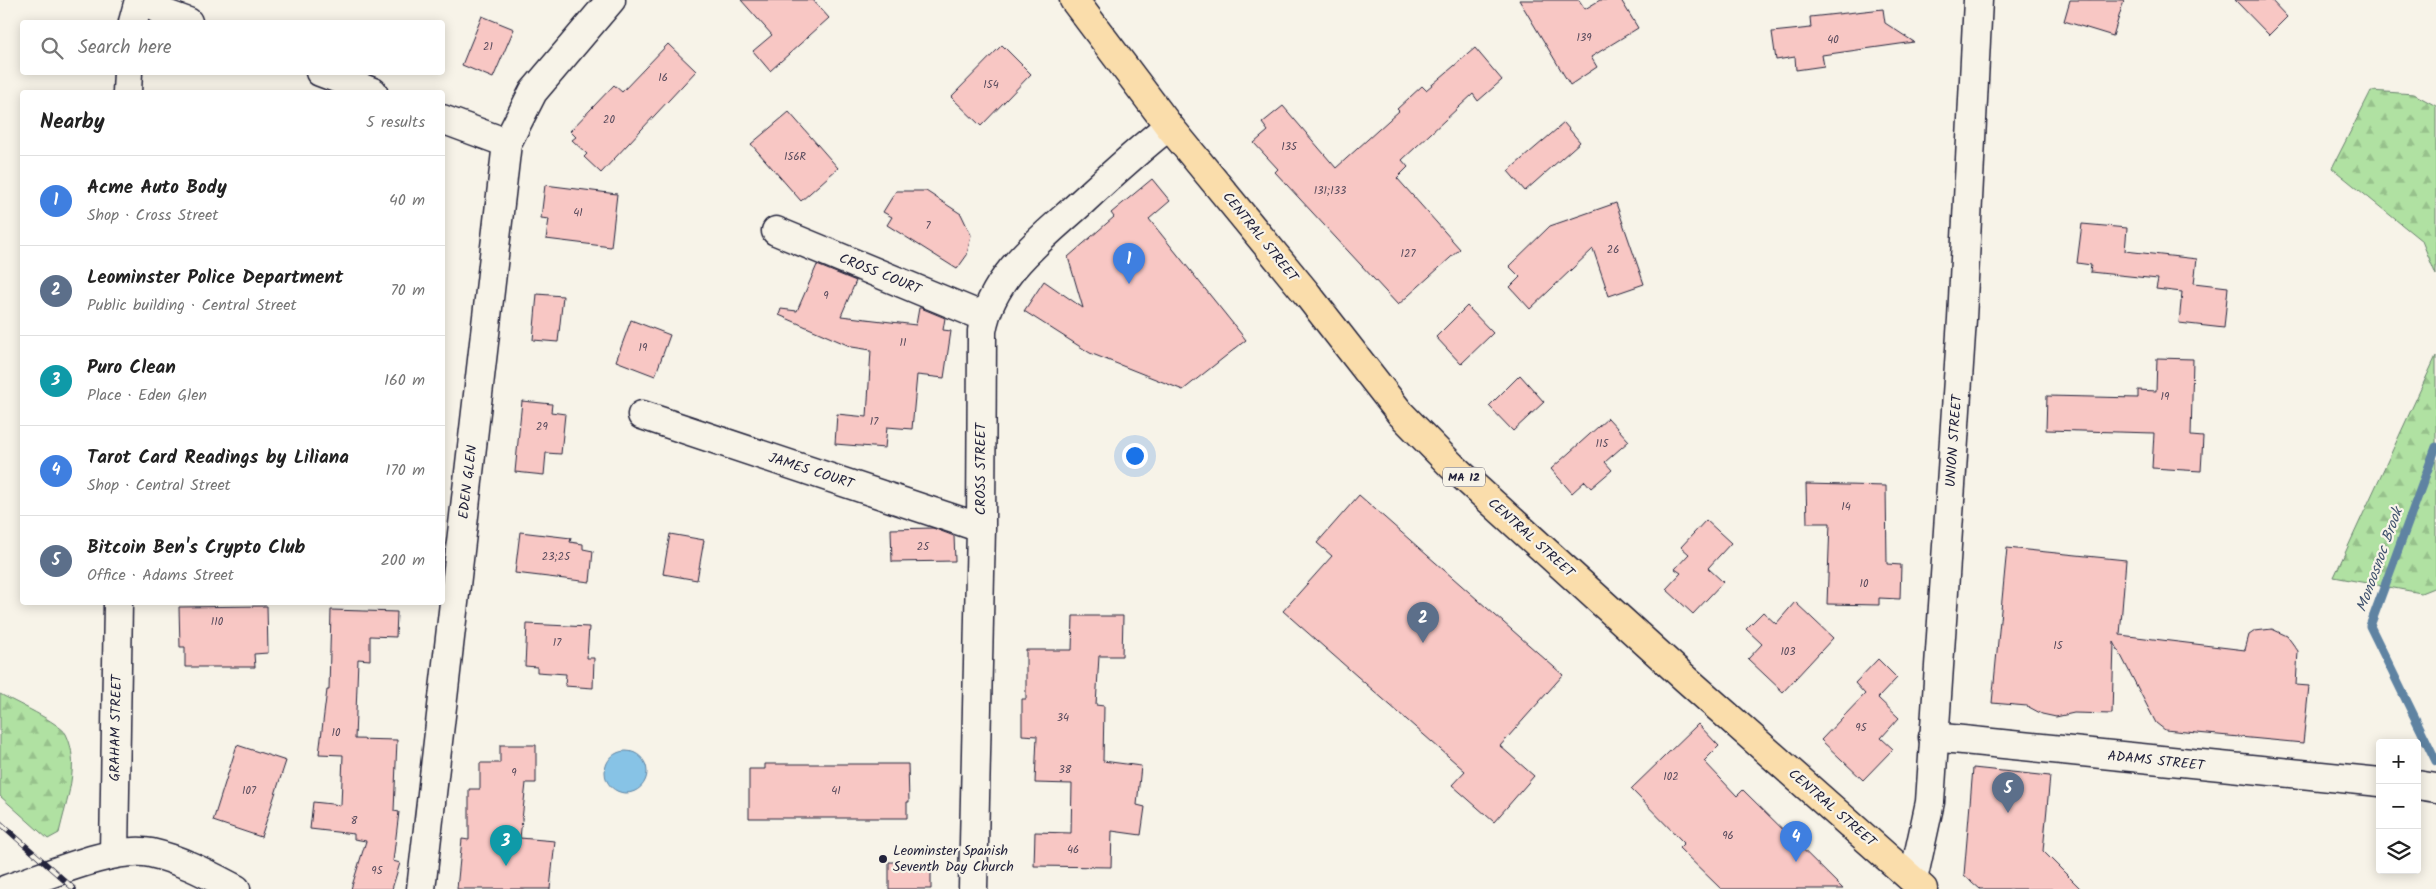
<!DOCTYPE html>
<meta charset="utf-8">
<style>
body{margin:0;font-family:Kalam,sans-serif;background:#f2f2f2;color:#222}
.controls{position:absolute;right:15px;bottom:15px;display:grid;overflow:hidden;border-radius:5px;box-shadow:0 2px 12px #0003}
.controls button{width:45px;height:45px;display:grid;place-items:center;padding:0;border:0;border-bottom:1px solid #e0e0e0;background:#fff;color:#222;font:25px sans-serif}
.you{position:absolute;left:1134px;top:455px;width:18px;height:18px;margin:-12px;border:4px solid #fff;border-radius:50%;background:#1a73e8;box-shadow:0 0 0 8px #1a73e833}
.badge{display:grid;place-items:center;width:32px;height:32px;border-radius:50%;background:#0b8043;color:#fff;font-size:16px;font-weight:700}
.pin{position:absolute;translate:-50% -41px;filter:drop-shadow(0 1px 2px #0008)}
.pin::after{content:'';position:absolute;top:26px;width:18px;height:15px;background:inherit;clip-path:polygon(0 0,100% 0,50% 100%)}
.list{margin:0;padding:0;list-style:none}
h2{display:flex;justify-content:space-between;align-items:center;height:65px;margin:0;padding:0 20px;font-size:21px}
h2 small{font-size:16px;font-weight:400;color:#767676}
.list li{display:grid;grid-template-columns:32px 1fr auto;gap:15px;align-items:center;box-sizing:border-box;height:90px;padding:0 20px;border-top:1px solid #e0e0e0}
.list b{display:block;font-size:19px;white-space:nowrap}
.list p{margin:0;font-size:16px;white-space:nowrap;color:#767676}
.list em{font-size:16px;font-style:normal;color:#767676}
.icon{flex:none;width:28px;height:28px;fill:none;stroke:currentColor;stroke-width:2;stroke-linecap:round;stroke-linejoin:round}
.map{position:relative;flex:none;width:2436px;height:889px;overflow:hidden}
.search{position:absolute;background:#fff;box-shadow:0 2px 12px #0003;left:20px;top:20px;width:425px;height:55px;display:flex;align-items:center;gap:12px;box-sizing:border-box;padding:0 18px;border-radius:5px;color:#767676;font-size:19px}
.panel{position:absolute;background:#fff;box-shadow:0 2px 12px #0003;left:20px;top:90px;width:425px;height:515px;border-radius:5px}
.map>svg:first-child{display:block}
.forest{fill:url(#forest-firs);stroke:#69826e}
.water{fill:#87c3e6;stroke:#5f83a2}
.lines{fill:none;stroke-linecap:round;stroke-linejoin:round}
.stream{stroke:#5f83a2;stroke-width:9}
.building{fill:#f8c7c4;stroke:#22223b}
.minor-casing{stroke:#22223b;stroke-width:31}
.secondary-casing{stroke:#22223b;stroke-width:31}
.primary-casing{stroke:#22223b;stroke-width:31}
.minor{stroke:#f7f3e8;stroke-width:28}
.secondary{stroke:#f7f3e8;stroke-width:28}
.primary{stroke:#faddab;stroke-width:28}
.rail-casing{stroke:#22223b;stroke-width:5.5}
.rail{stroke:#f7f3e8;stroke-width:4;stroke-dasharray:11;stroke-linecap:butt}
.poi-dot{fill:#22223b;stroke:#f7f3e8;stroke-width:2}
.labels{text-anchor:middle;dominant-baseline:central;stroke-width:4.5;stroke-linejoin:round;paint-order:stroke}
.number-label{font-size:11px;fill:#584b5d}
.shield{fill:#f7f3e8;stroke:#62616f;stroke-width:1}
.shield-label{font-size:12px;font-weight:bold;fill:#22223b}
.street-label{font-size:14px;fill:#22223b;stroke:#f7f3e8}
.poi-label{font-size:14px;fill:#22223b;stroke:#f7f3e8;text-anchor:start}
.water-label{font-size:15px;font-style:italic;fill:#40526e;stroke:#f7f3e8}
</style>
<div class="map">
<svg width="2436" height="889" viewBox="0 0 2436 889">
<defs>
<pattern id="forest-firs" width="22" height="20" patternUnits="userSpaceOnUse" patternTransform="scale(1.25)"><rect width="22" height="20" fill="#b0e1a2"/><path d="M5 1l3.5 6h-7zM16 11l3.5 6h-7z" fill="#97c18c"/></pattern>
</defs>
<rect width="100%" height="100%" fill="#f7f3e8"/>
<filter id="ink" filterUnits="userSpaceOnUse"><feTurbulence type="fractalNoise" baseFrequency=".02" numOctaves="2"/><feDisplacementMap in="SourceGraphic" scale="10" xChannelSelector="R" yChannelSelector="G"/><feConvolveMatrix kernelMatrix="1 2 1 2 8 2 1 2 1" color-interpolation-filters="sRGB"/></filter>
<g filter="url(#ink)">
<!-- forest -->
<path class="forest" d="M 2371,91 L 2414,94 L 2436,106 L 2436,275 L 2422,241 L 2332,168 Z
M 2436,356 L 2436,587 L 2421,593 L 2334,577 Z
M 0,694 C 13,701 60,723 66,734 C 81,764 66,802 59,833 L 48,839 L 0,796 Z"/>
<!-- water -->
<path class="water" d="M605 772a21 21 0 1 1 42 0a21 21 0 1 1-42 0Z"/>
<g class="lines">
<!-- stream -->
<path class="stream" d="M 2436,447 L 2370,626 L 2436,761"/>
</g>
<!-- building -->
<path class="building" d="M 741,0 L 813,0 L 829,18 L 770,71 L 753,51 L 772,35 Z
M 1519,0 L 1579,0 L 1585,9 L 1600,0 L 1621,0 L 1638,28 L 1591,57 L 1597,67 L 1570,85 Z
M 2070,0 L 2124,0 L 2113,36 L 2064,21 Z
M 2235,0 L 2271,0 L 2287,17 L 2269,35 Z
M 1883,9 L 1885,23 L 1914,42 L 1822,55 L 1824,66 L 1796,70 L 1795,57 L 1776,60 L 1772,32 L 1811,28 L 1810,17 Z
M 482,16 L 514,29 L 493,78 L 462,65 Z
M 668,44 L 696,71 L 601,173 L 584,157 L 587,154 L 572,140 L 576,137 L 570,131 L 614,85 L 622,92 Z
M 1002,45 L 1031,74 L 981,126 L 951,97 Z
M 1475,48 L 1502,80 L 1478,101 L 1473,94 L 1402,160 L 1408,167 L 1397,178 L 1460,249 L 1398,305 L 1275,172 L 1278,169 L 1254,143 L 1268,131 L 1262,123 L 1283,106 L 1336,168 L 1399,111 L 1397,109 L 1422,86 L 1426,90 Z
M 789,112 L 838,168 L 801,201 L 751,144 Z
M 1564,123 L 1580,142 L 1525,191 L 1508,171 Z
M 1152,179 L 1170,201 L 1149,219 L 1246,340 L 1183,390 L 1090,353 L 1024,311 L 1044,281 L 1083,308 L 1068,257 L 1114,217 L 1111,213 Z
M 545,185 L 617,194 L 611,247 L 546,239 L 549,219 L 541,218 Z
M 896,191 L 926,191 L 961,214 L 971,235 L 967,255 L 957,269 L 887,225 L 892,217 L 883,212 Z
M 1616,203 L 1644,284 L 1609,296 L 1593,249 L 1530,309 L 1510,287 L 1520,277 L 1509,266 L 1550,226 Z
M 2082,224 L 2127,228 L 2125,251 L 2197,259 L 2194,283 L 2228,287 L 2224,328 L 2179,323 L 2182,292 L 2156,289 L 2158,279 L 2090,272 L 2091,265 L 2077,263 Z
M 817,265 L 856,281 L 841,316 L 916,325 L 919,308 L 921,308 L 945,318 L 943,330 L 951,331 L 944,378 L 917,375 L 912,429 L 887,427 L 885,448 L 835,444 L 837,414 L 867,417 L 871,350 L 852,347 L 779,315 L 781,309 L 797,311 Z
M 537,294 L 563,296 L 558,342 L 533,340 Z
M 1467,306 L 1493,333 L 1461,364 L 1436,337 Z
M 631,320 L 670,335 L 655,376 L 616,361 Z
M 2157,358 L 2193,359 L 2191,436 L 2203,437 L 2201,471 L 2152,468 L 2154,433 L 2046,430 L 2047,396 L 2138,398 L 2138,390 L 2156,391 Z
M 1520,375 L 1544,402 L 1513,431 L 1489,406 Z
M 522,401 L 552,404 L 551,412 L 565,414 L 561,454 L 546,453 L 544,475 L 515,472 Z
M 1608,418 L 1629,441 L 1605,462 L 1612,470 L 1591,488 L 1585,481 L 1572,493 L 1551,469 Z
M 1806,484 L 1886,486 L 1887,564 L 1901,565 L 1900,599 L 1879,598 L 1879,605 L 1827,604 L 1830,523 L 1807,523 Z
M 1359,495 L 1563,675 L 1500,746 L 1534,776 L 1494,822 L 1452,785 L 1465,771 L 1283,611 L 1332,556 L 1317,543 Z
M 1706,520 L 1731,543 L 1708,568 L 1723,582 L 1693,614 L 1666,589 L 1681,573 L 1675,569 L 1689,554 L 1681,547 Z
M 933,528 L 954,536 L 955,561 L 892,562 L 891,529 Z
M 520,532 L 571,538 L 570,542 L 583,544 L 583,549 L 593,551 L 590,582 L 515,573 Z
M 670,534 L 704,540 L 697,580 L 663,574 Z
M 2007,548 L 2126,560 L 2120,635 L 2245,650 L 2249,635 L 2255,631 L 2272,629 L 2287,636 L 2298,651 L 2296,685 L 2309,686 L 2303,743 L 2165,730 L 2156,723 L 2114,642 L 2112,714 L 2074,713 L 2056,717 L 2042,714 L 2027,706 L 1992,703 Z
M 1795,602 L 1833,638 L 1783,692 L 1748,659 L 1762,644 L 1746,629 L 1763,612 L 1776,624 Z
M 267,606 L 268,653 L 254,654 L 255,667 L 185,667 L 185,647 L 180,647 L 179,607 Z
M 331,610 L 397,612 L 396,637 L 370,636 L 370,660 L 358,659 L 355,739 L 397,740 L 394,811 L 399,812 L 393,861 L 400,863 L 392,889 L 351,889 L 366,841 L 354,839 L 354,834 L 310,829 L 313,802 L 341,805 L 343,755 L 319,754 L 327,690 L 329,690 Z
M 1073,616 L 1123,616 L 1122,656 L 1099,656 L 1096,705 L 1104,706 L 1103,761 L 1141,766 L 1137,805 L 1145,807 L 1141,835 L 1112,831 L 1111,867 L 1034,866 L 1035,832 L 1071,833 L 1072,784 L 1035,783 L 1037,736 L 1022,735 L 1022,699 L 1026,699 L 1026,650 L 1072,650 Z
M 527,624 L 589,627 L 587,658 L 594,658 L 593,688 L 565,686 L 566,674 L 537,672 L 537,667 L 525,666 Z
M 1878,659 L 1897,678 L 1878,698 L 1899,718 L 1881,738 L 1893,749 L 1863,780 L 1821,740 L 1865,694 L 1855,683 Z
M 1698,724 L 1719,746 L 1704,761 L 1737,796 L 1743,790 L 1843,889 L 1721,889 L 1679,848 L 1684,843 L 1631,789 Z
M 237,745 L 286,761 L 261,837 L 213,821 Z
M 500,745 L 536,745 L 536,783 L 526,783 L 520,838 L 555,841 L 550,889 L 457,889 L 462,839 L 469,840 L 469,789 L 480,789 L 480,763 L 500,763 Z
M 765,764 L 908,764 L 909,802 L 907,802 L 907,818 L 749,818 L 749,769 L 765,769 Z
M 1973,768 L 2050,776 L 2043,851 L 2081,889 L 1980,889 L 1964,875 Z
M 889,862 L 931,863 L 931,889 L 889,889 Z"/>
<g class="lines">
<defs>
<path id="minor" d="M 143,0 L 166,14 L 188,22
M 133,22 L 139,0
M 320,72 L 373,92
M 127,92 L 128,72
M 507,143 L 533,92 L 611,0
M 776,231 L 984,317
M 642,415 L 981,528
M 1933,737 L 2380,782
M 2417,785 L 2436,788
M 114,854 L 118,602
M 421,889 L 507,143 L 442,119
M 973,889 L 981,528 L 982,331 C 991,275 1044,237 1083,201 C 1111,175 1139,149 1169,126"/>
<path id="secondary" d="M 1913,880 L 1930,802 L 1962,319 L 1978,0
M 7,889 C 44,877 115,845 151,853 C 182,860 209,875 236,889"/>
<path id="primary" d="M 1074,0 L 1169,126 L 1307,294 L 1400,413 L 1452,466 L 1686,679 L 1923,889"/>
</defs>
<!-- minor casing -->
<use href="#minor" class="minor-casing"/>
<!-- secondary casing -->
<use href="#secondary" class="secondary-casing"/>
<!-- primary casing -->
<use href="#primary" class="primary-casing"/>
<!-- minor -->
<use href="#minor" class="minor"/>
<!-- secondary -->
<use href="#secondary" class="secondary"/>
<!-- primary -->
<use href="#primary" class="primary"/>
<defs>
<path id="rail" d="M 0,823 L 74,889"/>
</defs>
<!-- rail casing -->
<use href="#rail" class="rail-casing"/>
<!-- rail -->
<use href="#rail" class="rail"/>
</g>
</g>
<!-- markers -->
<circle class="poi-dot" cx="883" cy="859" r="5"/>
<g class="labels">
<!-- number labels -->
<g class="number-label">
<text x="1584" y="38">139</text>
<text x="1833" y="40">40</text>
<text x="488" y="47">21</text>
<text x="663" y="78">16</text>
<text x="991" y="85">154</text>
<text x="609" y="120">20</text>
<text x="1289" y="147">135</text>
<text x="795" y="157">156R</text>
<text x="1330" y="191">131;133</text>
<text x="578" y="213">41</text>
<text x="928" y="226">7</text>
<text x="1613" y="250">26</text>
<text x="1408" y="254">127</text>
<text x="826" y="296">9</text>
<text x="903" y="343">11</text>
<text x="643" y="348">19</text>
<text x="2165" y="397">19</text>
<text x="874" y="422">17</text>
<text x="542" y="427">29</text>
<text x="1602" y="444">115</text>
<text x="1846" y="507">14</text>
<text x="923" y="547">25</text>
<text x="556" y="557">23;25</text>
<text x="1864" y="584">10</text>
<text x="217" y="622">110</text>
<text x="557" y="643">17</text>
<text x="2058" y="646">15</text>
<text x="1788" y="652">103</text>
<text x="1063" y="718">34</text>
<text x="1861" y="728">95</text>
<text x="336" y="733">10</text>
<text x="1065" y="770">38</text>
<text x="514" y="773">9</text>
<text x="1671" y="777">102</text>
<text x="249" y="791">107</text>
<text x="836" y="791">41</text>
<text x="354" y="821">8</text>
<text x="1728" y="836">96</text>
<text x="1073" y="850">46</text>
<text x="377" y="871">95</text>
</g>
<!-- shield labels -->
<rect class="shield" x="1443" y="467.5" width="42" height="19" rx="4"/>
<g class="shield-label">
<text x="1464" y="477">MA 12</text>
</g>
<!-- street labels -->
<g class="street-label">
<text transform="translate(1260 237) rotate(51)">CENTRAL STREET</text>
<text transform="translate(880 274) rotate(22)">CROSS COURT</text>
<text transform="translate(1954 441) rotate(-86)">UNION STREET</text>
<text transform="translate(981 469) rotate(-90)">CROSS STREET</text>
<text transform="translate(811 471) rotate(18)">JAMES COURT</text>
<text transform="translate(468 482) rotate(-83)">EDEN GLEN</text>
<text transform="translate(1531 538) rotate(42)">CENTRAL STREET</text>
<text transform="translate(116 728) rotate(-89)">GRAHAM STREET</text>
<text transform="translate(2156 761) rotate(6)">ADAMS STREET</text>
<text transform="translate(1832 808) rotate(41)">CENTRAL STREET</text>
</g>
<!-- poi labels -->
<g class="poi-label">
<text x="893" y="851">Leominster Spanish<tspan x="893" dy="16">Seventh Day Church</tspan></text>
</g>
<!-- water labels -->
<g class="water-label">
<text transform="translate(2380 560) rotate(-70)">Monoosnoc Brook</text>
</g>
</g>
</svg>
<div class="controls">
<button>+</button>
<button>−</button>
<button><svg class="icon" aria-label="layers" viewBox="0 0 24 24"><path d="M12 4l9 5-9 5-9-5zM3 14l9 5 9-5"/></svg></button>
</div>
<div class="you"></div>
<div class="pin badge" style="left:1129px;top:284px;background:#3f7fe0">1</div>
<div class="pin badge" style="left:1423px;top:643px;background:#5c6f8a">2</div>
<div class="pin badge" style="left:506px;top:866px;background:#0f9aa8">3</div>
<div class="pin badge" style="left:1796px;top:862px;background:#3f7fe0">4</div>
<div class="pin badge" style="left:2008px;top:813px;background:#5c6f8a">5</div>
<div class="search"><svg class="icon" aria-label="search" viewBox="0 0 24 24"><circle cx="10" cy="10" r="6"/><path d="M15 15l6 6"/></svg>Search here</div>
<section class="panel">
<h2>Nearby<small>5 results</small></h2>
<ul class="list">
<li><span class="badge" style="background:#3f7fe0">1</span><div><b>Acme Auto Body</b><p>Shop · Cross Street</p></div><em>40 m</em></li>
<li><span class="badge" style="background:#5c6f8a">2</span><div><b>Leominster Police Department</b><p>Public building · Central Street</p></div><em>70 m</em></li>
<li><span class="badge" style="background:#0f9aa8">3</span><div><b>Puro Clean</b><p>Place · Eden Glen</p></div><em>160 m</em></li>
<li><span class="badge" style="background:#3f7fe0">4</span><div><b>Tarot Card Readings by Liliana</b><p>Shop · Central Street</p></div><em>170 m</em></li>
<li><span class="badge" style="background:#5c6f8a">5</span><div><b>Bitcoin Ben's Crypto Club</b><p>Office · Adams Street</p></div><em>200 m</em></li>
</ul>
</section>
</div>
